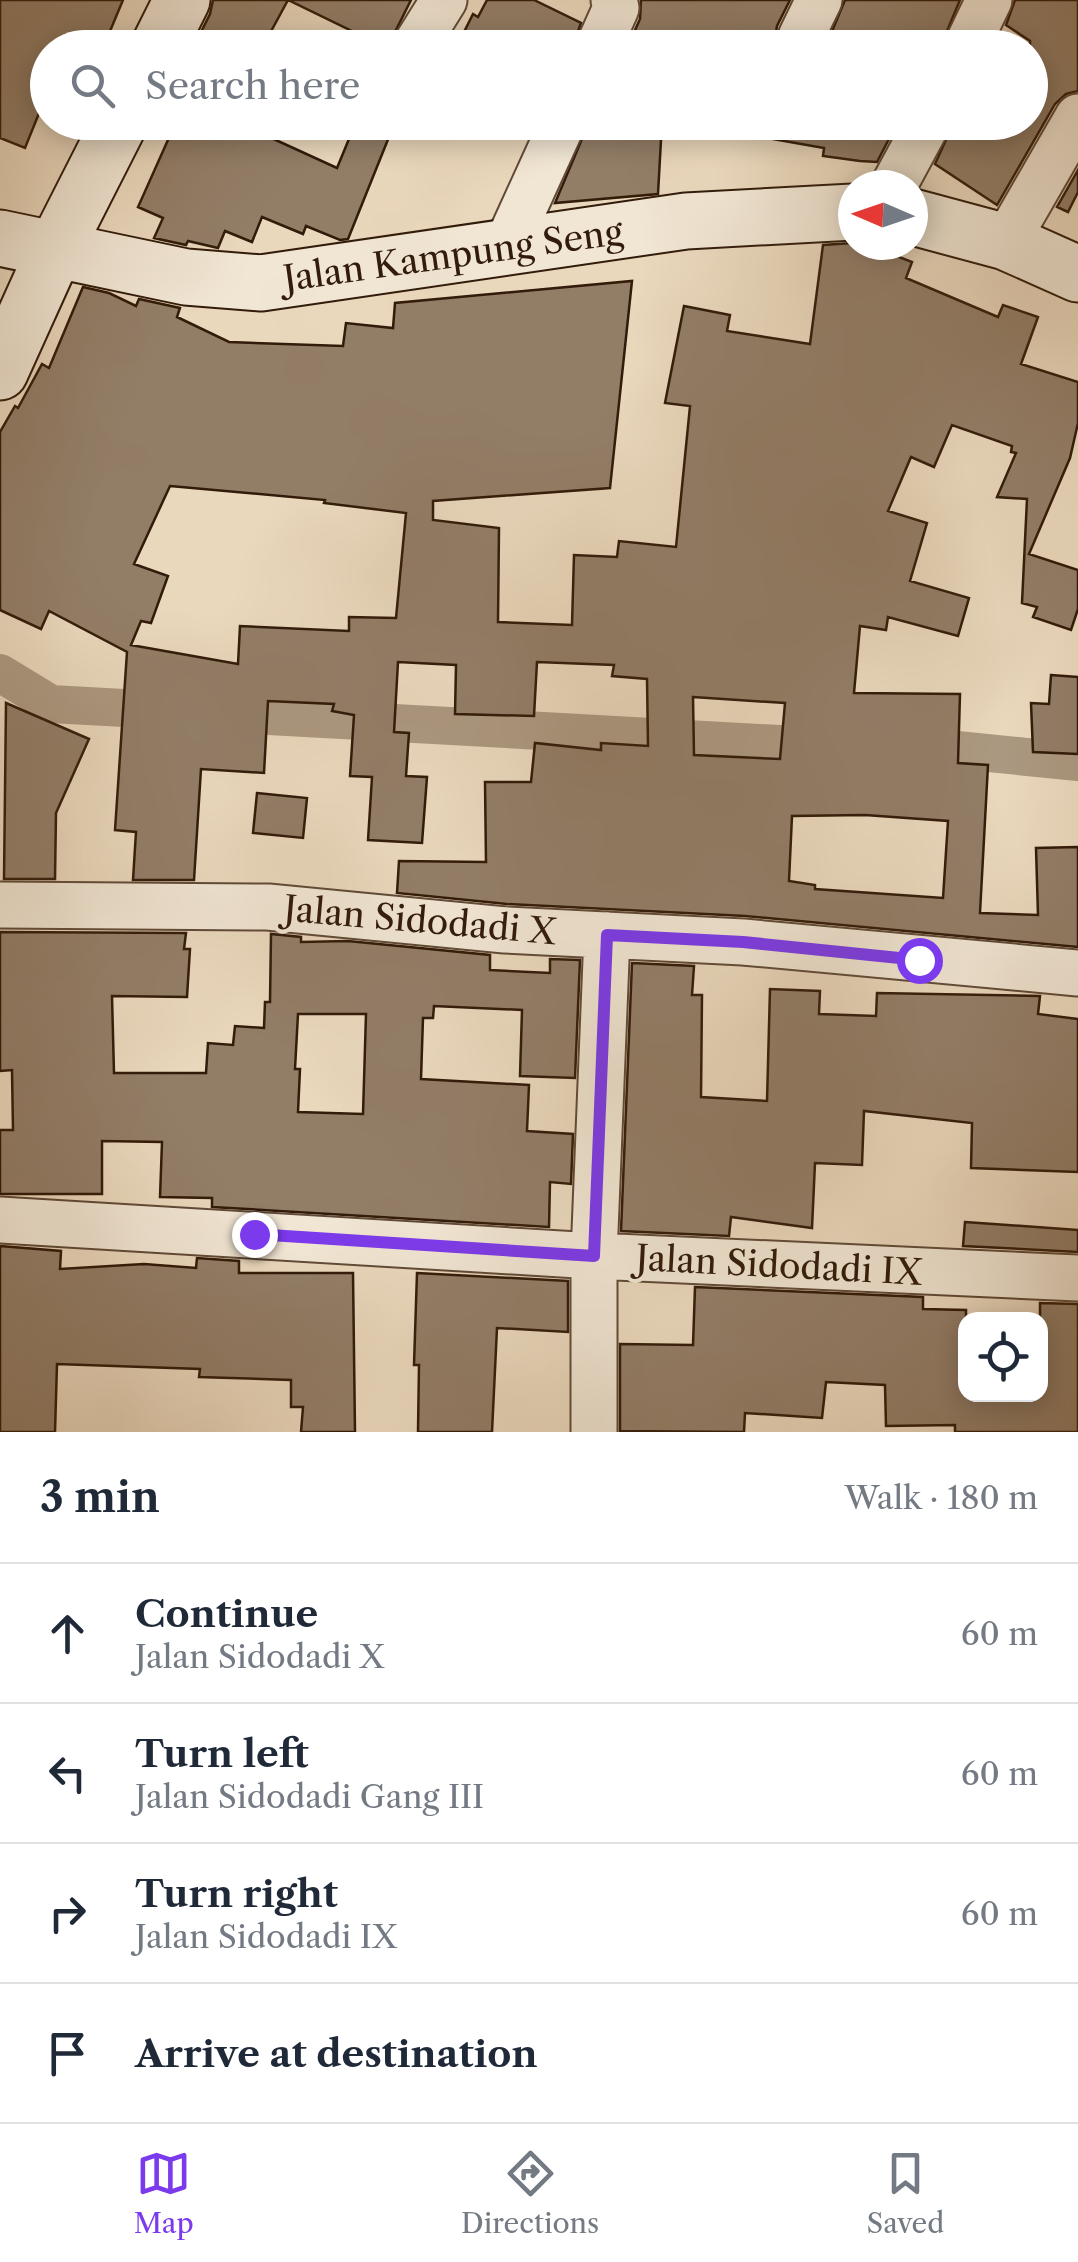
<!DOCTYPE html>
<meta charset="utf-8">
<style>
body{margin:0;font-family:"Libre Caslon Text",serif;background:#f6f6f7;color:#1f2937}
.controls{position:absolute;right:30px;bottom:30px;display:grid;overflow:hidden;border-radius:20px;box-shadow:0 5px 25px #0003}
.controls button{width:90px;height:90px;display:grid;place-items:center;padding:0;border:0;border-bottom:2px solid #e0e1e3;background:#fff;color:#1f2937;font:50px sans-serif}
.compass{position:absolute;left:838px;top:170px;width:90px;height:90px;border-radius:50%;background:#fff;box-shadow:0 5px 25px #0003;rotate:272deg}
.stop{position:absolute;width:30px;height:30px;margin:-22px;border:8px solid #7c3aed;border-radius:50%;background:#fff}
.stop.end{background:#7c3aed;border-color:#fff;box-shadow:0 2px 10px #0008}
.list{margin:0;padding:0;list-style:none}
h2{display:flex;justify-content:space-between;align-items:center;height:130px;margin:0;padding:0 40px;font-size:42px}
h2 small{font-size:32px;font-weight:400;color:#747a83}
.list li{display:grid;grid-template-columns:65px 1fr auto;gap:30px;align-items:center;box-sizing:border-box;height:140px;padding:0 40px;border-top:2px solid #e0e1e3}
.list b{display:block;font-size:38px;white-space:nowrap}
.list p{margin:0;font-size:32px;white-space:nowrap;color:#747a83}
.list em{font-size:32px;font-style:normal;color:#747a83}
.icon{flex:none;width:55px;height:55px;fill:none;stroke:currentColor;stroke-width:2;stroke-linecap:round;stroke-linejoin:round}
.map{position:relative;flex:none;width:1078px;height:1432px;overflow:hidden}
.search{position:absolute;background:#fff;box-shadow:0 5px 25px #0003;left:30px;right:30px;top:30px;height:110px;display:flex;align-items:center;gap:25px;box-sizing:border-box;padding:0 35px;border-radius:55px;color:#747a83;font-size:38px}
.sheet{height:690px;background:#fff}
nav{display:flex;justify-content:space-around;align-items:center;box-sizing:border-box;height:140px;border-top:2px solid #e0e1e3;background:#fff;font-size:28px;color:#747a83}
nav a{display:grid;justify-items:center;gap:5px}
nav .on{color:#7c3aed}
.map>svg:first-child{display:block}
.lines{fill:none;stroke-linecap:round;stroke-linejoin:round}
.canal{stroke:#ab9880;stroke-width:38}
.building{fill:#927d67;stroke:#321b0a;stroke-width:2.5;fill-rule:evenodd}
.street-casing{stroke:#604a37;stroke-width:49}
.secondary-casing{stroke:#321b0a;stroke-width:59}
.street{stroke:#f1e6d4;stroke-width:45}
.secondary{stroke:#f1e6d4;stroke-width:55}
.route{stroke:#7c3aed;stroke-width:12}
.labels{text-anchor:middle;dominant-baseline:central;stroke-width:8;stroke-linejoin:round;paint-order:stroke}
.street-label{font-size:35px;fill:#321b0a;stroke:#f1e6d4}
</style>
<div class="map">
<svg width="1078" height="1432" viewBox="0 0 1078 1432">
<rect width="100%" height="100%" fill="#ead8bd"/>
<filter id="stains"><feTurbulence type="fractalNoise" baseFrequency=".002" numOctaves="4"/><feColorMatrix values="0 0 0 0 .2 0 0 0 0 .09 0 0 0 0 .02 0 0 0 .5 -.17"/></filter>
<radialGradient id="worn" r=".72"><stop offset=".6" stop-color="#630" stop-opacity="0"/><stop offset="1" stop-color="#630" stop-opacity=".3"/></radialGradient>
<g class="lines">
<!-- canal -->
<path class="canal" d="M 0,673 L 51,704 L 833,747
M 908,745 L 1078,762"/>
</g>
<!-- building -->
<path class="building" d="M 0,0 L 123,0 L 103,48 L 48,48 L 48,91 L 25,148 L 0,138 Z
M 213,0 L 411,0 L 387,48 L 288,0 L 262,48 L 193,48 L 210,14 Z
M 487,0 L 534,0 L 581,23 L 572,48 L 456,48 L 473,14 L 478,17 Z
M 641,0 L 790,0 L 777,26 L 775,38 L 778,48 L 627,48 L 640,19 Z
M 845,0 L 960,0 L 940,48 L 825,48 Z
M 1015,0 L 1078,0 L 1078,91 L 1066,94 L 1055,104 L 997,205 L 935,164 L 954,122 L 1030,122 L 1030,41 L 1006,25 Z
M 176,122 L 271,122 L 267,136 L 337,168 L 356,122 L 395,122 L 348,239 L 340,240 L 306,226 L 303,234 L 262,217 L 252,242 L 225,231 L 218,248 L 188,241 L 186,245 L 154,238 L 163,218 L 138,207 Z
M 589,122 L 662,122 L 658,194 L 555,203 Z
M 769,122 L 866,122 L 864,131 L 891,135 L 877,162 L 860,161 L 823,156 L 824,148 L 767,138 Z
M 1078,170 L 1078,192 L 1068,212 L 1057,207 Z
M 853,243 L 868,245 L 912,262 L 906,278 L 998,317 L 1003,305 L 1038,317 L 1021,364 L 1078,382 L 1078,423 L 1070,458 L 1029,554 L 1078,570 L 1078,609 L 1071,630 L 1033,617 L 1037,607 L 1022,603 L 1027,499 L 997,497 L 1016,453 L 1011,452 L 1012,446 L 952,425 L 934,467 L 911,457 L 888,511 L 927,523 L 910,581 L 969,598 L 958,636 L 888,617 L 886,630 L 860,626 L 854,693 L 960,694 L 958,763 L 988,765 L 980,913 L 1038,915 L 1036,848 L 1078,847 L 1078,947 L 745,916 L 507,904 L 397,893 L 399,861 L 486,862 L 485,782 L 531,782 L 535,743 L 601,750 L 601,743 L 648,746 L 647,679 L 612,676 L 614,665 L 537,662 L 534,716 L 455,714 L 456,665 L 398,662 L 394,732 L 409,733 L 406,776 L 427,777 L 422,843 L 368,840 L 372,777 L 350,776 L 354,715 L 332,711 L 334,704 L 268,701 L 264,773 L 201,769 L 194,880 L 133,880 L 136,832 L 115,830 L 127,652 L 49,611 L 41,629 L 0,610 L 0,432 L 15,406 L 18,408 L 42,364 L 49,368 L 83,287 L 109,293 L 136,306 L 139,299 L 180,308 L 177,317 L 229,342 L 343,346 L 346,323 L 393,328 L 395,303 L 632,281 L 610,488 L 433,501 L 433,520 L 499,528 L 498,622 L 572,625 L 574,555 L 617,557 L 619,541 L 676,547 L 690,406 L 665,403 L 684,306 L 730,315 L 727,331 L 810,344 L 823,245 ZM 170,486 L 325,500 L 324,503 L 406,513 L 396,618 L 349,617 L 349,631 L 240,626 L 238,664 L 131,645 L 141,621 L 151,623 L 168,576 L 134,564 ZM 693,697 L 785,703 L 780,759 L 694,755 ZM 865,815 L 948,821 L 943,898 L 815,889 L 815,885 L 789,881 L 792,816 Z
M 1051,675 L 1078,677 L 1078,754 L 1033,752 L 1031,703 L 1049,704 Z
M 6,703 L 89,739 L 56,813 L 55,879 L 4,879 Z
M 257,793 L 307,798 L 303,838 L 253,833 Z
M 0,932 L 186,933 L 184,949 L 190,949 L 187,997 L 112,996 L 114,1073 L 206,1073 L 208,1043 L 233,1045 L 235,1026 L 264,1028 L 265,1002 L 270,1002 L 271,934 L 301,937 L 301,942 L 348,941 L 490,955 L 490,970 L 550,973 L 550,959 L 580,960 L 575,1078 L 520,1076 L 522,1010 L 434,1006 L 433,1018 L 423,1018 L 421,1079 L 529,1085 L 527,1131 L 573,1134 L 571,1184 L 550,1182 L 549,1227 L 212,1207 L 212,1198 L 160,1197 L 162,1142 L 102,1141 L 102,1194 L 0,1194 L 0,1130 L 13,1130 L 12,1070 L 0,1071 ZM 298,1014 L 366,1014 L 363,1114 L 298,1112 L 300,1069 L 295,1069 Z
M 632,963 L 694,966 L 692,995 L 702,995 L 701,1097 L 767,1101 L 770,989 L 820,991 L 819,1014 L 876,1016 L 877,993 L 1040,996 L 1038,1014 L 1078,1019 L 1078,1172 L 971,1168 L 972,1123 L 864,1111 L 862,1165 L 815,1163 L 812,1228 L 731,1217 L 729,1236 L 621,1231 Z
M 965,1222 L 1078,1230 L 1078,1252 L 963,1246 Z
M 0,1246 L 61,1251 L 60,1269 L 144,1264 L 196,1268 L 197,1258 L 239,1261 L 239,1273 L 353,1273 L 355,1432 L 301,1432 L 303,1407 L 291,1407 L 291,1380 L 199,1377 L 200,1369 L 57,1364 L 55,1432 L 0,1432 Z
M 417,1273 L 568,1281 L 568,1332 L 497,1328 L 492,1432 L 418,1432 L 419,1365 L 414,1365 Z
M 695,1287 L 923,1297 L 923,1309 L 966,1310 L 966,1394 L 1040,1394 L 1040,1303 L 1078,1304 L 1078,1432 L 955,1432 L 955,1425 L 886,1426 L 885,1385 L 826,1382 L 822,1418 L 745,1413 L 744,1432 L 620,1431 L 620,1344 L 693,1345 Z"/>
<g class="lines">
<defs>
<path id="street" d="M 801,37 L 819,0
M 414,48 L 444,0
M 598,48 L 616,8 L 614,0
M 966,48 L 989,0
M 894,185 L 928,122
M 1006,242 L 1078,117
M 507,245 L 563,122
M 0,905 L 268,907 L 505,930 L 743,942 L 1078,973
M 0,1220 L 594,1256 L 1078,1278
M 594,1432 L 594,1256 L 607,935"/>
<path id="secondary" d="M 158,48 L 182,0
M 913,217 L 1006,242 L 1078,274
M 0,238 L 186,277 L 261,283 L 686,221 L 853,212
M 0,372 L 56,248 L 120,122"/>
</defs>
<!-- street casing -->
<use href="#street" class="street-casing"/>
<!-- secondary casing -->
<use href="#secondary" class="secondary-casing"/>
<!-- street -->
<use href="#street" class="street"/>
<!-- secondary -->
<use href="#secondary" class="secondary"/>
</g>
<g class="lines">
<!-- route -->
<path class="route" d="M 254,1234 L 594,1256 L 607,935 L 743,942 L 919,960"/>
</g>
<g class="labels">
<!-- street labels -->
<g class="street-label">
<text transform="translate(453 255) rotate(-8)">Jalan Kampung Seng</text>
<text transform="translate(420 920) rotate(5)">Jalan Sidodadi X</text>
<text transform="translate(779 1265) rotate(3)">Jalan Sidodadi IX</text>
</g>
</g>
<rect width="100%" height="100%" filter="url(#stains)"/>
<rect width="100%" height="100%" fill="url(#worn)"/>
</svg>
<div class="controls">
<button><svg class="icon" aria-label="locate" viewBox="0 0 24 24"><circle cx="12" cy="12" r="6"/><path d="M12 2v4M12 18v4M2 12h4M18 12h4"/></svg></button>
</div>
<svg class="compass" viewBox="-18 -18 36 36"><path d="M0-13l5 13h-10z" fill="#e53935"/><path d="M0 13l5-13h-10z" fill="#747a83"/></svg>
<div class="stop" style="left:919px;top:960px"></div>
<div class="stop end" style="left:254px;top:1234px"></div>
<div class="search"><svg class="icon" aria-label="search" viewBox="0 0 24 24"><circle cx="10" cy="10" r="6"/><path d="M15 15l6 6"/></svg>Search here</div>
</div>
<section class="sheet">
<h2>3 min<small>Walk · 180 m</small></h2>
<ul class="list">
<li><svg class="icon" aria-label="ahead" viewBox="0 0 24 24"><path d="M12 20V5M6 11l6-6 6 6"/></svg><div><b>Continue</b><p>Jalan Sidodadi X</p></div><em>60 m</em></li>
<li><svg class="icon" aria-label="left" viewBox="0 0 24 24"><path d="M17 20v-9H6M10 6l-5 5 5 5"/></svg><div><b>Turn left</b><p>Jalan Sidodadi Gang III</p></div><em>60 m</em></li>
<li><svg class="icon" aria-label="right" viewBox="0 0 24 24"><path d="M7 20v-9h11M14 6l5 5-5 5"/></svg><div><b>Turn right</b><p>Jalan Sidodadi IX</p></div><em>60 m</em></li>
<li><svg class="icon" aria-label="arrive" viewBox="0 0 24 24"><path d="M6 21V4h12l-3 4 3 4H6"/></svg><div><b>Arrive at destination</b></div></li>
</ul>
</section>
<nav>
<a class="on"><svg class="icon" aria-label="map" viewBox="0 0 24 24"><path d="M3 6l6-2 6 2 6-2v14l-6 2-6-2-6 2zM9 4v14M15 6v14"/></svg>Map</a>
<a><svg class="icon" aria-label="directions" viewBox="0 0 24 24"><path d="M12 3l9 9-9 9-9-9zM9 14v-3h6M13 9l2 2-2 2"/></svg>Directions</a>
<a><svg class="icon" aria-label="saved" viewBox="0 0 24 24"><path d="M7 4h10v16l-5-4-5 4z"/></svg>Saved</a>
</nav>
